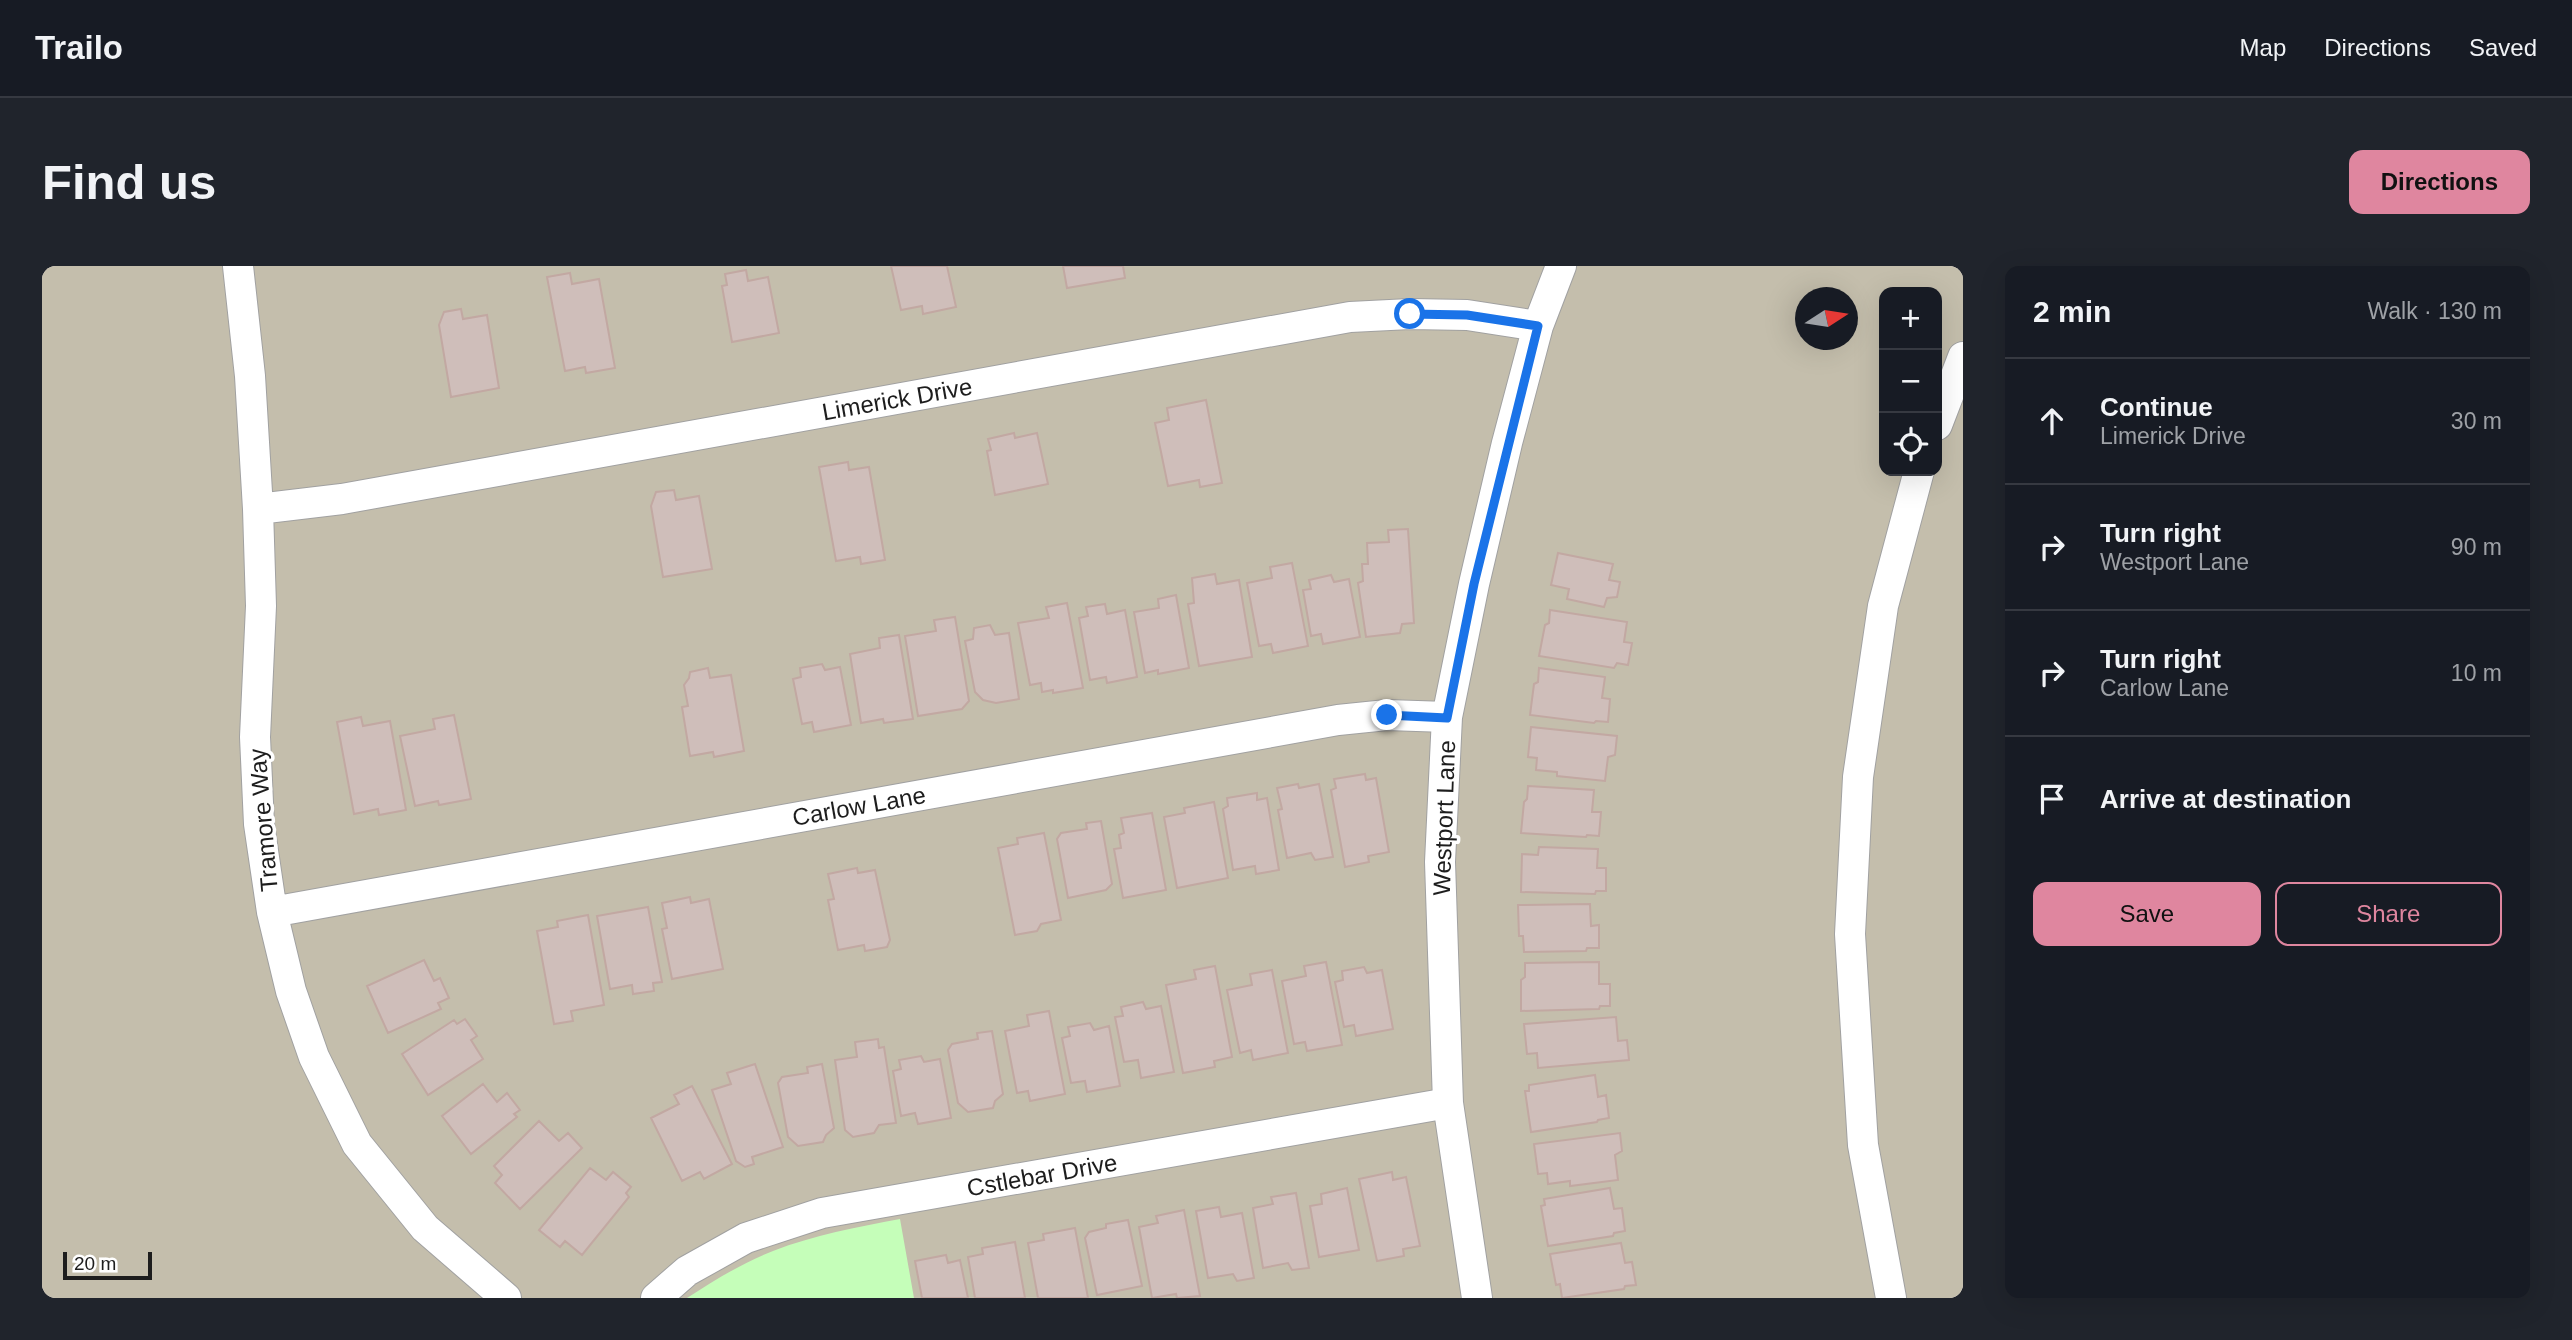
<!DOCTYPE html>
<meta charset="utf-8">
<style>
body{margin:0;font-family:Helvetica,sans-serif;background:#20242c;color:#f1f3f6}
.controls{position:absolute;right:21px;top:21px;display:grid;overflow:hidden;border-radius:14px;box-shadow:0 7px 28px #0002}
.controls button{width:63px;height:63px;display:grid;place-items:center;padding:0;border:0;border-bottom:2px solid #363941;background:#171b24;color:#f1f3f6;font:35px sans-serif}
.compass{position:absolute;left:1753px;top:21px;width:63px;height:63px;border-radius:50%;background:#171b24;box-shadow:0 7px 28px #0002;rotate:78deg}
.scale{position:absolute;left:21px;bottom:18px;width:89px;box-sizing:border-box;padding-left:7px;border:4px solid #1d1d1d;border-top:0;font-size:19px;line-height:24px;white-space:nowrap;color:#1d1d1d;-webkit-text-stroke:5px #fff;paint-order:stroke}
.stop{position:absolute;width:21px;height:21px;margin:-16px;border:5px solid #1a73e8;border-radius:50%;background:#fff}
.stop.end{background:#1a73e8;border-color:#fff;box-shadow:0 2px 7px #0008}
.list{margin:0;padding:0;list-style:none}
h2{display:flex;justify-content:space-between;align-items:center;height:91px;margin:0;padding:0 28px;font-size:30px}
h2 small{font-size:23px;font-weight:400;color:#9ea1a6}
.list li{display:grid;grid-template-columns:46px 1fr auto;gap:21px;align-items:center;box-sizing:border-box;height:126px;padding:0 28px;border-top:2px solid #363941}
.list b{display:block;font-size:26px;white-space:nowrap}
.list p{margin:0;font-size:23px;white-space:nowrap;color:#9ea1a6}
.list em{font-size:23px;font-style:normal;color:#9ea1a6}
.actions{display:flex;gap:14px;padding:21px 28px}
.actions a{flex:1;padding:16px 0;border:2px solid #df869f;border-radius:14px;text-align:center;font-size:24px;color:#df869f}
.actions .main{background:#df869f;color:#111}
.icon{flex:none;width:38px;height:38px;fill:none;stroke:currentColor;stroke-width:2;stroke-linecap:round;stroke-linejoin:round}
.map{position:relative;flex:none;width:1921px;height:1032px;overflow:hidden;border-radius:14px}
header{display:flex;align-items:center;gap:42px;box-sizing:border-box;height:98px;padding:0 35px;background:#171b24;border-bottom:2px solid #363941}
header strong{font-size:33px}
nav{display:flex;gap:38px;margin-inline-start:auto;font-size:24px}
.intro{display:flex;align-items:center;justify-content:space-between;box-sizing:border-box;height:168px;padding:0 42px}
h1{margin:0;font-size:49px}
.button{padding:18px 32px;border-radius:14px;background:#df869f;color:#111;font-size:24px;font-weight:700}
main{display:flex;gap:42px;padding:0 42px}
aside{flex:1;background:#171b24;border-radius:14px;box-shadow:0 7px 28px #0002}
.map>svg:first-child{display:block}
.construction{fill:#c4beac;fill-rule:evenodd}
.park{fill:#c5feb9}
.building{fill:#cfbeba;stroke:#c2a8a2;stroke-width:2}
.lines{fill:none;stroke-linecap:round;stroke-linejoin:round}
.minor-casing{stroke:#a1a1a1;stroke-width:32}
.minor{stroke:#fff;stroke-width:30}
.route{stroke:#1a73e8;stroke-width:9}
.labels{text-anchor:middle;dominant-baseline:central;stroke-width:7;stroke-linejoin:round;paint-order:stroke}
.street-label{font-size:24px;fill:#1d1d1d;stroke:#fff}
</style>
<header>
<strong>Trailo</strong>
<nav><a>Map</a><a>Directions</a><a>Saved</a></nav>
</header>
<div class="intro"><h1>Find us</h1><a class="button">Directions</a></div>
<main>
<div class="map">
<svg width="1921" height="1032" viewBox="0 0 1921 1032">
<rect width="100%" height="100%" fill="#efe7e1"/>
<!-- construction -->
<path class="construction" d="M 0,0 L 1921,0 L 1921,1032 L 0,1032 ZM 1842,26 L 1895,26 L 1895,205 L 1842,205 ZM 1764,32 L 1806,32 L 1806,74 L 1764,74 Z"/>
<!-- park -->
<path class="park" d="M 858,953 L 872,1032 L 645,1032 C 673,1014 700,997 731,985 C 772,969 815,961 858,953 Z"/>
<!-- building -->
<path class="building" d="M 849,0 L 905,0 L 914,41 L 881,48 L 880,40 L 859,44 Z
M 1021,0 L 1081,0 L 1083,12 L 1025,22 Z
M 704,4 L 706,15 L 726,11 L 737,67 L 690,76 L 680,20 L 685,19 L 683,8 Z
M 528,7 L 530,18 L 557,13 L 573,102 L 544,107 L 543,101 L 523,105 L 505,11 Z
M 419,43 L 421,53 L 445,49 L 457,122 L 409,131 L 397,59 L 402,46 Z
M 1164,134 L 1180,217 L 1158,221 L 1157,214 L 1126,220 L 1113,157 L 1127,154 L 1125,142 Z
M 972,167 L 973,172 L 995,167 L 1006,218 L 953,229 L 945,185 L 949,184 L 946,173 Z
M 806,196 L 807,204 L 827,201 L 843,294 L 819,298 L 818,291 L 794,295 L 777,201 Z
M 632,224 L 634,234 L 657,230 L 670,303 L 621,311 L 609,240 L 614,226 Z
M 1366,263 L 1372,357 L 1360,358 L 1358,367 L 1324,371 L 1316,317 L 1321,315 L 1320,298 L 1326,298 L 1325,277 L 1347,276 L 1346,264 Z
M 1516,287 L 1571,298 L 1567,314 L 1578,316 L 1575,331 L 1565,332 L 1562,341 L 1525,333 L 1527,323 L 1509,319 Z
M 1250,297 L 1266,380 L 1231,387 L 1229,378 L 1217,380 L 1205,317 L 1230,312 L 1228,301 Z
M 1173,308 L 1175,318 L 1197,314 L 1210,391 L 1157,400 L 1146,338 L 1152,337 L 1150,312 Z
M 1289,309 L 1292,316 L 1307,313 L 1318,371 L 1281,378 L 1279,368 L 1269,370 L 1261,324 L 1269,323 L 1267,314 Z
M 1134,329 L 1147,402 L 1116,408 L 1116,404 L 1103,407 L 1092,346 L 1117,342 L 1116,333 Z
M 1025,337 L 1041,422 L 1011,427 L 1011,424 L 1000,426 L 999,417 L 988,419 L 976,357 L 1007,352 L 1004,341 Z
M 1063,338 L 1065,348 L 1083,344 L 1095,411 L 1065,417 L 1064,411 L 1048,414 L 1037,352 L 1046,350 L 1044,341 Z
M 1508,344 L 1585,356 L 1582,376 L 1590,377 L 1586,399 L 1575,397 L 1572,402 L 1497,390 L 1503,359 L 1507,357 Z
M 913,351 L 927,435 L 920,443 L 876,450 L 863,370 L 894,365 L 892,354 Z
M 948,359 L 953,369 L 967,367 L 977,433 L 954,437 L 941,434 L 933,426 L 923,375 L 931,373 L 932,362 Z
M 857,369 L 871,453 L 842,457 L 841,453 L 819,457 L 808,388 L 838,382 L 837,372 Z
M 780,398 L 783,404 L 798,401 L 809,459 L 772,466 L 770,456 L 760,458 L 751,413 L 759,411 L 758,402 Z
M 666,402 L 668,412 L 689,409 L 702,485 L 672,491 L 671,486 L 648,490 L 640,441 L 646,440 L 642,419 L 647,412 L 648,406 Z
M 1497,402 L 1563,411 L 1560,432 L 1568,433 L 1566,456 L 1554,455 L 1552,457 L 1488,449 L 1492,418 L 1496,416 Z
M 412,449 L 429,533 L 397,539 L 396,535 L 373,540 L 358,470 L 393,463 L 391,453 Z
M 319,451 L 321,460 L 348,455 L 364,544 L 337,549 L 336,543 L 312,548 L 295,456 Z
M 1489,461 L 1575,470 L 1573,489 L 1566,491 L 1563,515 L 1515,510 L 1515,506 L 1494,504 L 1495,492 L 1486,491 Z
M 1323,508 L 1324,514 L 1334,512 L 1347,586 L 1326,590 L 1327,596 L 1303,601 L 1289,524 L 1294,522 L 1292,513 Z
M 1256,518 L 1257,522 L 1277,518 L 1291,591 L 1273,594 L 1269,587 L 1245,592 L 1236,544 L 1240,543 L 1235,522 Z
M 1486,520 L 1552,524 L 1550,546 L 1559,546 L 1557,570 L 1545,569 L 1544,571 L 1479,567 L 1482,536 L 1485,533 Z
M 1215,527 L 1215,534 L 1225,532 L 1237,604 L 1214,608 L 1213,600 L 1191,604 L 1181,543 L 1186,540 L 1185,532 Z
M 1172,536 L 1186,612 L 1135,622 L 1122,551 L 1143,547 L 1142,542 Z
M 1110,547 L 1124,624 L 1081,632 L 1072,583 L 1079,582 L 1077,569 L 1082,567 L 1079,552 Z
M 1059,555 L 1070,618 L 1064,624 L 1026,632 L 1015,573 L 1019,567 L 1045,563 L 1044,557 Z
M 1002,567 L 1019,654 L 999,658 L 995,665 L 973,669 L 956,582 L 976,578 L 975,572 Z
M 1497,581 L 1556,583 L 1555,602 L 1564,602 L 1564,625 L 1554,625 L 1553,628 L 1479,626 L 1480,588 L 1496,589 Z
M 815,602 L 816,607 L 833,604 L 848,674 L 845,681 L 823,685 L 822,679 L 796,684 L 786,634 L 792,633 L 786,608 Z
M 648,631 L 649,637 L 667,633 L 681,703 L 630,713 L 620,663 L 625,662 L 620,637 Z
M 1548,638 L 1549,660 L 1557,659 L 1557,682 L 1545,682 L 1544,685 L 1482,686 L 1481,670 L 1477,670 L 1476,639 Z
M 606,641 L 620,716 L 611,717 L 612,725 L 591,728 L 590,719 L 568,723 L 555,650 Z
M 546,649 L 562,739 L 529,745 L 531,755 L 512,758 L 495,665 L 516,661 L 515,655 Z
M 382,694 L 392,715 L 398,712 L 407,732 L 396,737 L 399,743 L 346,767 L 325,720 Z
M 1284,696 L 1300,779 L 1265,785 L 1263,776 L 1252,778 L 1240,715 L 1264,710 L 1262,700 Z
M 1557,696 L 1557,718 L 1568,718 L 1568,740 L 1558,740 L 1557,743 L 1479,745 L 1479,714 L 1483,711 L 1483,697 Z
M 1173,700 L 1190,791 L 1172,795 L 1173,801 L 1141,807 L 1124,719 L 1154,713 L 1152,704 Z
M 1322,701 L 1325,707 L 1340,704 L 1351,763 L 1314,770 L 1312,759 L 1302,761 L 1293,716 L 1301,714 L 1300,705 Z
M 1230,704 L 1246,787 L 1211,794 L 1209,784 L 1198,787 L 1185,724 L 1210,719 L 1208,708 Z
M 1101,736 L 1104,743 L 1119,740 L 1132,806 L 1099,812 L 1096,794 L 1082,796 L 1073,751 L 1081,750 L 1079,741 Z
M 1007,745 L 1023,828 L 988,835 L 986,825 L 975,827 L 963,765 L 987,760 L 985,749 Z
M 1574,751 L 1576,775 L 1585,774 L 1587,794 L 1496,802 L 1495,787 L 1485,788 L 1482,758 Z
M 423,753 L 435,770 L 429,774 L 441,793 L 386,829 L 360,788 L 412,754 L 415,758 Z
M 1048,757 L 1052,764 L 1067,760 L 1078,820 L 1045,826 L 1043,815 L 1029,817 L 1020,772 L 1028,770 L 1026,761 Z
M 950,765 L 961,828 L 953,835 L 951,842 L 926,846 L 916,837 L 906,784 L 910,778 L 936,773 L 935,767 Z
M 836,773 L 837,782 L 842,781 L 854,857 L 837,859 L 832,867 L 811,871 L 803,864 L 793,794 L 815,791 L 813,776 Z
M 879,790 L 882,796 L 898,793 L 909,852 L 876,858 L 873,847 L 859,850 L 851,805 L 859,803 L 857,794 Z
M 713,798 L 741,881 L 710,891 L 712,898 L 703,901 L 694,895 L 670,824 L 689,818 L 685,807 Z
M 780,798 L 792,862 L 784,869 L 781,876 L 756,880 L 746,871 L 736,817 L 740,811 L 766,807 L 765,801 Z
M 1553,809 L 1556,831 L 1564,829 L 1567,852 L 1556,854 L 1555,856 L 1489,866 L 1483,825 L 1487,825 L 1487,819 Z
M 441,818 L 455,836 L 465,827 L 478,844 L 472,848 L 475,851 L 429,888 L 400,850 Z
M 650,820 L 690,898 L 662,913 L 658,906 L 640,915 L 609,852 L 637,838 L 632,829 Z
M 497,855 L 517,875 L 526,867 L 540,882 L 478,943 L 453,917 L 460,909 L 452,900 Z
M 1578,867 L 1580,885 L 1573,889 L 1576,914 L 1528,920 L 1528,915 L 1506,918 L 1505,907 L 1496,908 L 1492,878 Z
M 548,902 L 564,914 L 571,906 L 589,921 L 584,927 L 587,931 L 540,989 L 523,975 L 518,981 L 497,964 Z
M 1350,906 L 1351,914 L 1364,911 L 1378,980 L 1361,983 L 1362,990 L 1335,995 L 1317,913 Z
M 1305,922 L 1317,984 L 1277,991 L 1268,940 L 1280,938 L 1279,928 Z
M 1568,922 L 1572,943 L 1580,942 L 1583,965 L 1572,967 L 1571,970 L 1506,980 L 1499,940 L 1503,939 L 1502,933 Z
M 1254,927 L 1267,1002 L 1250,1004 L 1246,997 L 1221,1002 L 1211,942 L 1231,938 L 1229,931 Z
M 1177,941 L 1179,951 L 1200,947 L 1212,1012 L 1195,1015 L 1191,1008 L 1166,1012 L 1154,945 Z
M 1142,944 L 1158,1030 L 1135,1032 L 1134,1028 L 1110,1032 L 1097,961 L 1116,957 L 1114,950 Z
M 1086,954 L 1100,1020 L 1055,1029 L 1043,972 L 1047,966 L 1064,962 L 1064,958 Z
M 1033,962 L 1046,1032 L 996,1032 L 986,977 L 1002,974 L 1001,968 Z
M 973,976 L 983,1032 L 933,1032 L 926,991 L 941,988 L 940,982 Z
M 1579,977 L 1583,997 L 1590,996 L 1594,1019 L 1583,1020 L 1582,1023 L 1520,1032 L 1518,1018 L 1514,1019 L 1508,988 Z
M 904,989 L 906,997 L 918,994 L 926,1032 L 880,1032 L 873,995 Z"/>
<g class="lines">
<defs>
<path id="minor" d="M 196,0 L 208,110 L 216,243 L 219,340 L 213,471 L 217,558 L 230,646 L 249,725 L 272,791 L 315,878 L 383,962 L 464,1032
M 1895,159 L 1921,91
M 216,243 L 300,233 L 1308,51 L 1368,48 L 1425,49 L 1496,60
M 230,646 L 1296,454 L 1345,449 L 1405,451
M 614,1032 L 645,1005 L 704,972 L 780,947 L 1406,837
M 1435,1032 L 1406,837 L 1398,596 L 1405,451 L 1432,318 L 1465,177 L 1496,60 L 1519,0
M 1849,1032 L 1821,879 L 1808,668 L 1816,511 L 1841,340 L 1877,205"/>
</defs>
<!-- minor casing -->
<use href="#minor" class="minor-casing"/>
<!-- minor -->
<use href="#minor" class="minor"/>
</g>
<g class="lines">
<!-- route -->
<path class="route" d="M 1345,449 L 1405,452 L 1432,318 L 1496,60 L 1425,49 L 1368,48"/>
</g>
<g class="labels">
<!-- street labels -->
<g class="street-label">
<text transform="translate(855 133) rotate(-10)">Limerick Drive</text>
<text transform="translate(817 540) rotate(-10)">Carlow Lane</text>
<text transform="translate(1402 552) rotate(-88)">Westport Lane</text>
<text transform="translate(221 554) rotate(-95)">Tramore Way</text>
<text transform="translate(1000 909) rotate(-10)">Cstlebar Drive</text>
</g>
</g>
</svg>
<div class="controls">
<button>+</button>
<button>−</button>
<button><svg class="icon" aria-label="locate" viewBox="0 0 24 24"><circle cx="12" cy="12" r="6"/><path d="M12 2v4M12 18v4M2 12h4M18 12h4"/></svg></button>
</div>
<svg class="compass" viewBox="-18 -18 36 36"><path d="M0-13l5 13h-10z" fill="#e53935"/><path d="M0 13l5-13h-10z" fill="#9ea1a6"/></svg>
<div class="scale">20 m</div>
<div class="stop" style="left:1368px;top:48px"></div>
<div class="stop end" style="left:1345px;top:449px"></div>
</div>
<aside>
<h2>2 min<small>Walk · 130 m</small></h2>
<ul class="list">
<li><svg class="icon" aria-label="ahead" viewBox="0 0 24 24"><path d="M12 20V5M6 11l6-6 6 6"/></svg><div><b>Continue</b><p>Limerick Drive</p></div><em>30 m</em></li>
<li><svg class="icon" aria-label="right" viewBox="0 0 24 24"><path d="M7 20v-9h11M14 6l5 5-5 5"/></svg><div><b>Turn right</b><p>Westport Lane</p></div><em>90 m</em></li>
<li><svg class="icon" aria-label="right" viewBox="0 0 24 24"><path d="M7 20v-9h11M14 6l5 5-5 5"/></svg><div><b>Turn right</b><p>Carlow Lane</p></div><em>10 m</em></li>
<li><svg class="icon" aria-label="arrive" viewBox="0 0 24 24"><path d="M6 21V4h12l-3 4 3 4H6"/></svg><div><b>Arrive at destination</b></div></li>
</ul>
<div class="actions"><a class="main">Save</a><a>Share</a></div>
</aside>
</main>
